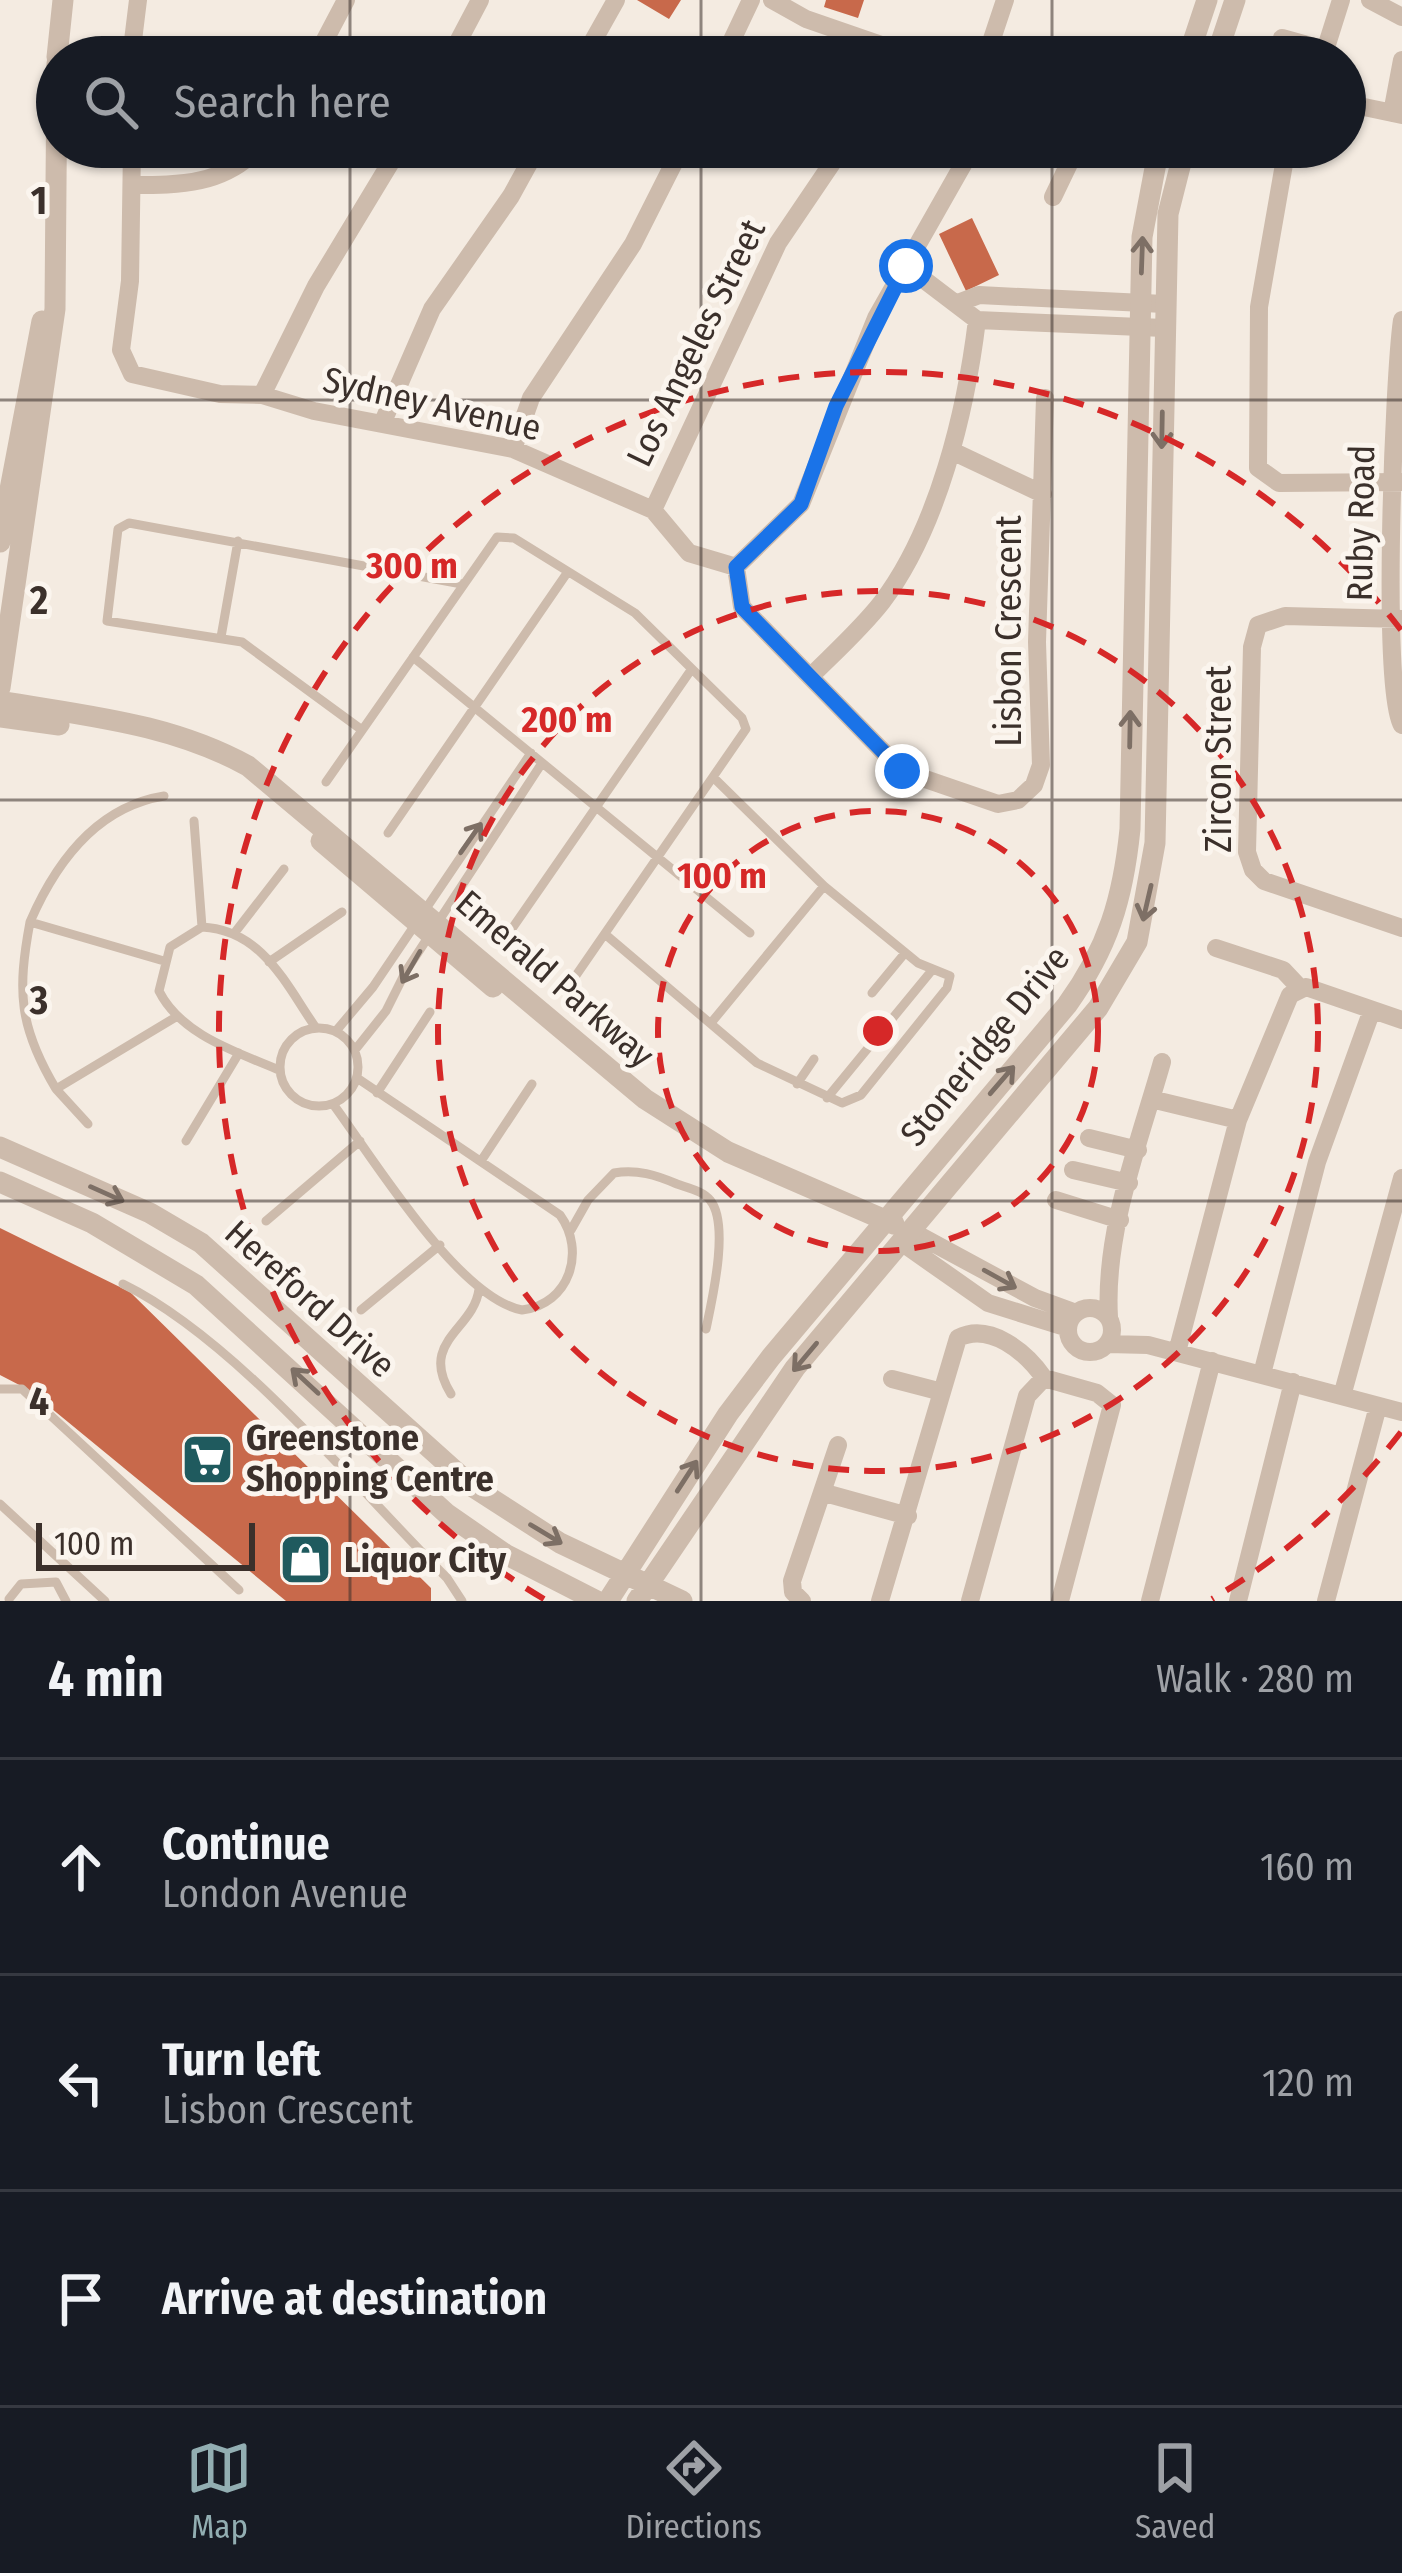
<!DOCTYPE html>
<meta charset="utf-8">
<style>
body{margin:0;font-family:"Fira Sans Condensed",sans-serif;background:#20242c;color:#f1f3f6}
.scale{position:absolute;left:36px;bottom:30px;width:219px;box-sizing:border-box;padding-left:12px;border:6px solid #3b302b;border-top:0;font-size:33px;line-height:42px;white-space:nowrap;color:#3b302b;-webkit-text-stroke:9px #fbf5ee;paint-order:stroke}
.stop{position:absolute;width:36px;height:36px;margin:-27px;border:9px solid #1a73e8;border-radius:50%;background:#fff}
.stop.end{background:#1a73e8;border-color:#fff;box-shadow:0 3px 12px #0008}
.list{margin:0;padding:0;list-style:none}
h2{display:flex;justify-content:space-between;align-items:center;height:156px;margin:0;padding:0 48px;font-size:51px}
h2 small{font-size:39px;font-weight:400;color:#9ea1a6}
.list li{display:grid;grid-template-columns:78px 1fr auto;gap:36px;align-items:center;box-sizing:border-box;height:216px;padding:0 48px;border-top:3px solid #363941}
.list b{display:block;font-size:45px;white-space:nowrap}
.list p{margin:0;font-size:39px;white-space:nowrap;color:#9ea1a6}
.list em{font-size:39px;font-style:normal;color:#9ea1a6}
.icon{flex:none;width:66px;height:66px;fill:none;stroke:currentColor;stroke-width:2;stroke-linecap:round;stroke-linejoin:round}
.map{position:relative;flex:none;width:1402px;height:1601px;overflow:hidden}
.search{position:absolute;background:#171b24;box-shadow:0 3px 9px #0004;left:36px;right:36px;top:36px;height:132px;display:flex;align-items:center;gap:30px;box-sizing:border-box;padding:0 42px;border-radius:66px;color:#9ea1a6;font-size:45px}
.sheet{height:804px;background:#171b24}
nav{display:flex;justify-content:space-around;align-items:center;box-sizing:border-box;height:168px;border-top:3px solid #363941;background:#171b24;font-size:33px;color:#9ea1a6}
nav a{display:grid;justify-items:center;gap:6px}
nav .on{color:#92aeb2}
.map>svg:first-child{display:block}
.building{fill:#c8694b}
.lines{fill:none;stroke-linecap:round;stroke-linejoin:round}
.service{stroke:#cdbbac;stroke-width:9}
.minor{stroke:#cdbbac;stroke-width:18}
.tertiary{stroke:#cdbbac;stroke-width:21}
.oneway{stroke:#7d6f65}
.route{stroke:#1a73e8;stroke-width:15}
.grid{fill:none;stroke:#3b302b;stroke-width:3;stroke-opacity:0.55}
.ring{fill:none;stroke:#d62828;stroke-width:6;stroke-dasharray:21 15}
.labels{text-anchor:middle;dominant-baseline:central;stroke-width:10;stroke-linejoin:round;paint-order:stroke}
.street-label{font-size:36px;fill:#3b302b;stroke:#fbf5ee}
.poi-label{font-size:36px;font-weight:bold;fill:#3b302b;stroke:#fbf5ee;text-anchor:start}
.grid-label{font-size:39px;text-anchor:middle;font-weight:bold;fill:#3b302b;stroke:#fbf5ee;stroke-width:10;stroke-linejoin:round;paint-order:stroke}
.centre{fill:#d62828;stroke:#fbf5ee;stroke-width:6}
.ring-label{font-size:36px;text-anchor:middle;font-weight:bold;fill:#d62828;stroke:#fbf5ee;stroke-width:10;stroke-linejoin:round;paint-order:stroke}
</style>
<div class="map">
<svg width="1402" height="1601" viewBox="0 0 1402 1601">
<rect width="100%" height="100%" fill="#f4ebe1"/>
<!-- building -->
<path class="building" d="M 637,0 L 681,0 L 669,19 Z
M 826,0 L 864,0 L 858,18 L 824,7 Z
M 1020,147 L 1052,147 L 1049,157 Z
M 972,218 L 999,275 L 966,291 L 939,234 Z
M 0,1228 L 130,1292 L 431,1588 L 431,1601 L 286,1601 L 29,1390 L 0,1375 Z"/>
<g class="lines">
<!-- service -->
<path class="service" d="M 221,637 L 238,541
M 413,657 L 750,933
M 362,730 L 242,642 L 107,621 L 118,529 L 129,523 L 462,584
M 326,782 L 497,537 L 514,538 L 635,613 L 742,718 L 746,729 L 568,987
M 194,821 L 202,927
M 388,833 L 567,573
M 30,922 C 56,862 96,807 164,796
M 236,931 L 284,869
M 509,933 L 691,670
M 606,935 L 757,1063 L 842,1103 L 861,1095 L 947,988 L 950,976 L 918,963 L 824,886 L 715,779
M 269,962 L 342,912
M 872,993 L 905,953
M 711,1023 L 824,886
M280 1067a39 39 0 1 1 78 0a39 39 0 1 1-78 0Z
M 336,1031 L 373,987 L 531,753
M 355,1050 L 386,1011 L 406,971 L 542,763
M 279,1070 C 237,1052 181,1035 159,991 L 170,947 L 202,927 C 262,930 285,983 316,1028
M 797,1084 L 814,1059
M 56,1089 C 19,1027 17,992 30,922 L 164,961
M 377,1093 L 430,1012
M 827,1098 L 933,969
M 333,1104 C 373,1158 458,1298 522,1310 C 570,1304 586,1251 560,1215 L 357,1078
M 88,1124 L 56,1089 L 176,1017
M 186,1141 L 239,1053
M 481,1161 L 532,1084
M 266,1221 L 360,1141
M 571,1230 L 588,1200 L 614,1173 C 637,1169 656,1175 677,1184 C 688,1188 703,1191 710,1200 C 730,1224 712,1300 706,1329
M 123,1284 C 235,1339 356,1487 447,1578 L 462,1601
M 361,1310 L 440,1245
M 0,1389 L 22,1389 L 239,1590
M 451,1394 C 418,1341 474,1330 479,1289
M 0,1504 L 105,1601
M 9,1599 L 21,1584 L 56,1582 L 66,1601"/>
<!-- minor -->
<path class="minor" d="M 772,0 L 806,19 L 916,57
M 1370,0 L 1402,17
M 1282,38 L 1325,50
M 131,57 L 138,0
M 316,57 L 346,0
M 450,57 L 480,0
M 584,57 L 616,0
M 724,57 L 751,0
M 986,57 L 1005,0
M 1323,57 L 1341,0
M 1345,103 L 1402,115
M 1392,113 L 1402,60
M 132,147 L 130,281 L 121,350 L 132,374 L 220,394 L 262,395 L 314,411 L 513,449 L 653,510 L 689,553 L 736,567
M 1287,147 L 1259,307 L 1258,468 L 1279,483 L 1402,482
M 132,185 C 180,185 224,185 259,147
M 1053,197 L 1077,147
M 906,266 L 977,320 L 1164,328
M 958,303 L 979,295 L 1164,304
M 1402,320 C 1394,375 1381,690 1402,725
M 262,395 L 316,286 L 400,147
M 382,424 L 432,309 L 511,196 L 538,147
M 513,449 L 531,398 L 633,244 L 682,147
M 952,451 L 1043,494
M 653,510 L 778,243 L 843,147
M 736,567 L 742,607 L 902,771 L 998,804 L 1018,800 L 1034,785 L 1041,765 L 1037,642 L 1045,398
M 736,567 L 801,504 L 876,318 L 973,147
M 1402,619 L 1285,616 L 1258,625 L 1252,647 L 1247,852 L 1253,870 L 1264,881 L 1402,928
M 810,677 C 834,653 861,629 882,602 C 938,528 966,411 977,320
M 1216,948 L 1283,970 L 1299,987
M 1151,1099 L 1238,1120
M 1089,1138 L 1138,1150
M 1073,1170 L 1129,1183
M 1056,1200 L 1120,1220
M 911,1231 L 1035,1298 L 1076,1313
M 901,1242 L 988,1303 L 1068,1328
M1068 1330a22 22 0 1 1 44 0a22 22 0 1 1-44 0Z
M 1109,1317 C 1104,1232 1139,1143 1162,1062
M 1108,1344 L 1148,1345 L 1402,1412
M 1177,1352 L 1238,1120 L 1290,995 L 1306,987 L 1402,1020
M 1262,1374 L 1317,1162 L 1372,1010
M 892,1379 L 942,1392
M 1342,1396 L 1402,1178
M 825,1493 L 908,1516
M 802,1601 L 793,1592 L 792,1581 L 838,1445
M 880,1601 L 958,1338 C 990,1322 1026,1352 1044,1378
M 970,1601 L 1027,1396 L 1044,1378 L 1097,1393 L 1112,1405 L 1060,1601
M 1150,1601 L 1212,1361
M 1238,1601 L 1293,1382
M 1326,1601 L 1378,1406"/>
<!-- tertiary -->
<path class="tertiary" d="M 57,57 L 63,0
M 1188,57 L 1207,0
M 1216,57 L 1235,0
M 0,542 L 42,321
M 0,688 L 55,309 L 57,63
M 0,701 C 86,716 170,723 248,766 L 645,1099 L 728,1152 L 894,1224
M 0,717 L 59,725
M 321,841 L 493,987
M 0,1147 L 150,1213 L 201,1243 L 473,1487 L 560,1543 L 682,1601
M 0,1182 L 92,1223 L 196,1285 L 447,1514 L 505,1554 L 597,1601
M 608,1601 L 728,1414 L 771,1357 L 1067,1005 C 1108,948 1123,899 1130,829 L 1142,237 L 1159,147
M 637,1601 L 795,1368 L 1098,1008 L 1137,942 L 1155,843 L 1168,214 L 1185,147"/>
</g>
<!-- one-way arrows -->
<defs><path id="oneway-shaft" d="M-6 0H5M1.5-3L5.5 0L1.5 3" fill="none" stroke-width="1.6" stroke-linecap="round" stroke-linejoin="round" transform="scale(3)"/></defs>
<g class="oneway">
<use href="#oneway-shaft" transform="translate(1142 255) rotate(-88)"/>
<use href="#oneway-shaft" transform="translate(1162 430) rotate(91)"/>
<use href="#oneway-shaft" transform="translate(1130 729) rotate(-89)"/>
<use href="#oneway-shaft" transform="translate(471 838) rotate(-55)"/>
<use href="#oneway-shaft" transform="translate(1147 903) rotate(103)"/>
<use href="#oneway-shaft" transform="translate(411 967) rotate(120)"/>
<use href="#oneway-shaft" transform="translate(1002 1080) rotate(-49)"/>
<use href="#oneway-shaft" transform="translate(107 1194) rotate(24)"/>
<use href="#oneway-shaft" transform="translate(1000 1279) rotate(29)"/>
<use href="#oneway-shaft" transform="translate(805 1357) rotate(130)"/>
<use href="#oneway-shaft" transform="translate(305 1381) rotate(-137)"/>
<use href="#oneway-shaft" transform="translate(687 1476) rotate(-57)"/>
<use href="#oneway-shaft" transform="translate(546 1534) rotate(31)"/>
</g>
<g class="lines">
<!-- route -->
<path class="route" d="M 902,771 L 742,607 L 736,567 L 801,504 L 836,406 L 906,266"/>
</g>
<!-- grid -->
<path class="grid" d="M 350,0 L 350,57M 701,0 L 701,57M 1052,0 L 1052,57M 350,147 L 350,1601M 701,147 L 701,1601M 1052,147 L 1052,1601M 0,400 L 1402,400M 0,800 L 1402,800M 0,1201 L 1402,1201"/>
<!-- distance rings -->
<g class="ring">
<circle cx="878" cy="1031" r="220"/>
<circle cx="878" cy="1031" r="440"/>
<path d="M1401 1432A659 659 0 0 1 1212 1599M544 1599A659 659 0 1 1 1401 630"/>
</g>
<!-- icons -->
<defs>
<symbol id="supermarket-square" viewBox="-11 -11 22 22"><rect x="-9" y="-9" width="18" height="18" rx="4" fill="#1f5a5e" stroke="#fbf5ee"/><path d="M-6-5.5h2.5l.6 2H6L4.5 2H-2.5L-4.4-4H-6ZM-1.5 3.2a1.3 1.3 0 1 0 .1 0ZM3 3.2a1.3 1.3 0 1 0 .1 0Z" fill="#fff"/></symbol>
<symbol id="shop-square" viewBox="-11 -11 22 22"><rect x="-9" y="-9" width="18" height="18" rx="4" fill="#1f5a5e" stroke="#fbf5ee"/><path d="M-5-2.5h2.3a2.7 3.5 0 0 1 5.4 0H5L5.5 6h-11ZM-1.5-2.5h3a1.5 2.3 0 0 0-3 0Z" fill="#fff"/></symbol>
</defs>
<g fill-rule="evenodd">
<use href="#supermarket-square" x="178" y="1430" width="59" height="59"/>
<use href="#shop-square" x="276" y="1530" width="59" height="59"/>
</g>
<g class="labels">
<!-- street labels -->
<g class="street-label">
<text transform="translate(696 343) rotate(-64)">Los Angeles Street</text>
<text transform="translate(432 404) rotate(13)">Sydney Avenue</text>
<text transform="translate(1361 523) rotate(-89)">Ruby Road</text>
<text transform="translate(1009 631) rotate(-90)">Lisbon Crescent</text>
<text transform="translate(1219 759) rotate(-90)">Zircon Street</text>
<text transform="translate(555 979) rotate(41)">Emerald Parkway</text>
<text transform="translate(985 1046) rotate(-51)">Stoneridge Drive</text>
<text transform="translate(310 1299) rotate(42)">Hereford Drive</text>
</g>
<!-- poi labels -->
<g class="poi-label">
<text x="246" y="1438">Greenstone<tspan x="246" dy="41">Shopping Centre</tspan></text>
<text x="344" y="1560">Liquor City</text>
</g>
</g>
<g class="grid-label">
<text x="39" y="214">1</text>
<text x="39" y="614">2</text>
<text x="39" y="1014">3</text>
<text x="39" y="1415">4</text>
</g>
<circle cx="878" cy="1031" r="18" class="centre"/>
<g class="ring-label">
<text x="412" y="578">300 m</text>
<text x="567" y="732">200 m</text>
<text x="722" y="888">100 m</text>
</g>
</svg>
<div class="scale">100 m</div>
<div class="stop" style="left:906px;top:266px"></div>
<div class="stop end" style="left:902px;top:771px"></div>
<div class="search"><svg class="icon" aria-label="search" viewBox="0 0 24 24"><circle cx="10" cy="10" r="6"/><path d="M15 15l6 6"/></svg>Search here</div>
</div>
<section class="sheet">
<h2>4 min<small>Walk · 280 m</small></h2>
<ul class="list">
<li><svg class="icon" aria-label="ahead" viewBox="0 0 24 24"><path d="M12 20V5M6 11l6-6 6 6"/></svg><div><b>Continue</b><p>London Avenue</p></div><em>160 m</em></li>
<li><svg class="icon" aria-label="left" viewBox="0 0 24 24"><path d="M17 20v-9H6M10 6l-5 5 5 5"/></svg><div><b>Turn left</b><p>Lisbon Crescent</p></div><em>120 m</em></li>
<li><svg class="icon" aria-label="arrive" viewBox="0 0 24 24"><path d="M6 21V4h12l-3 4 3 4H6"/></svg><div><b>Arrive at destination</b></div></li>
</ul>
</section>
<nav>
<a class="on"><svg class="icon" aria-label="map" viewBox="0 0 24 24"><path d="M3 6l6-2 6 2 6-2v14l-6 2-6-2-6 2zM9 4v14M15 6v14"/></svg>Map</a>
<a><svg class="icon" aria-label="directions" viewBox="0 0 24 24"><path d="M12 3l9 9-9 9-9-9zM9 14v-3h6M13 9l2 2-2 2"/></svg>Directions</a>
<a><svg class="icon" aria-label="saved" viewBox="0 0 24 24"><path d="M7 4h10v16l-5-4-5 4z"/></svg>Saved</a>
</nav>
